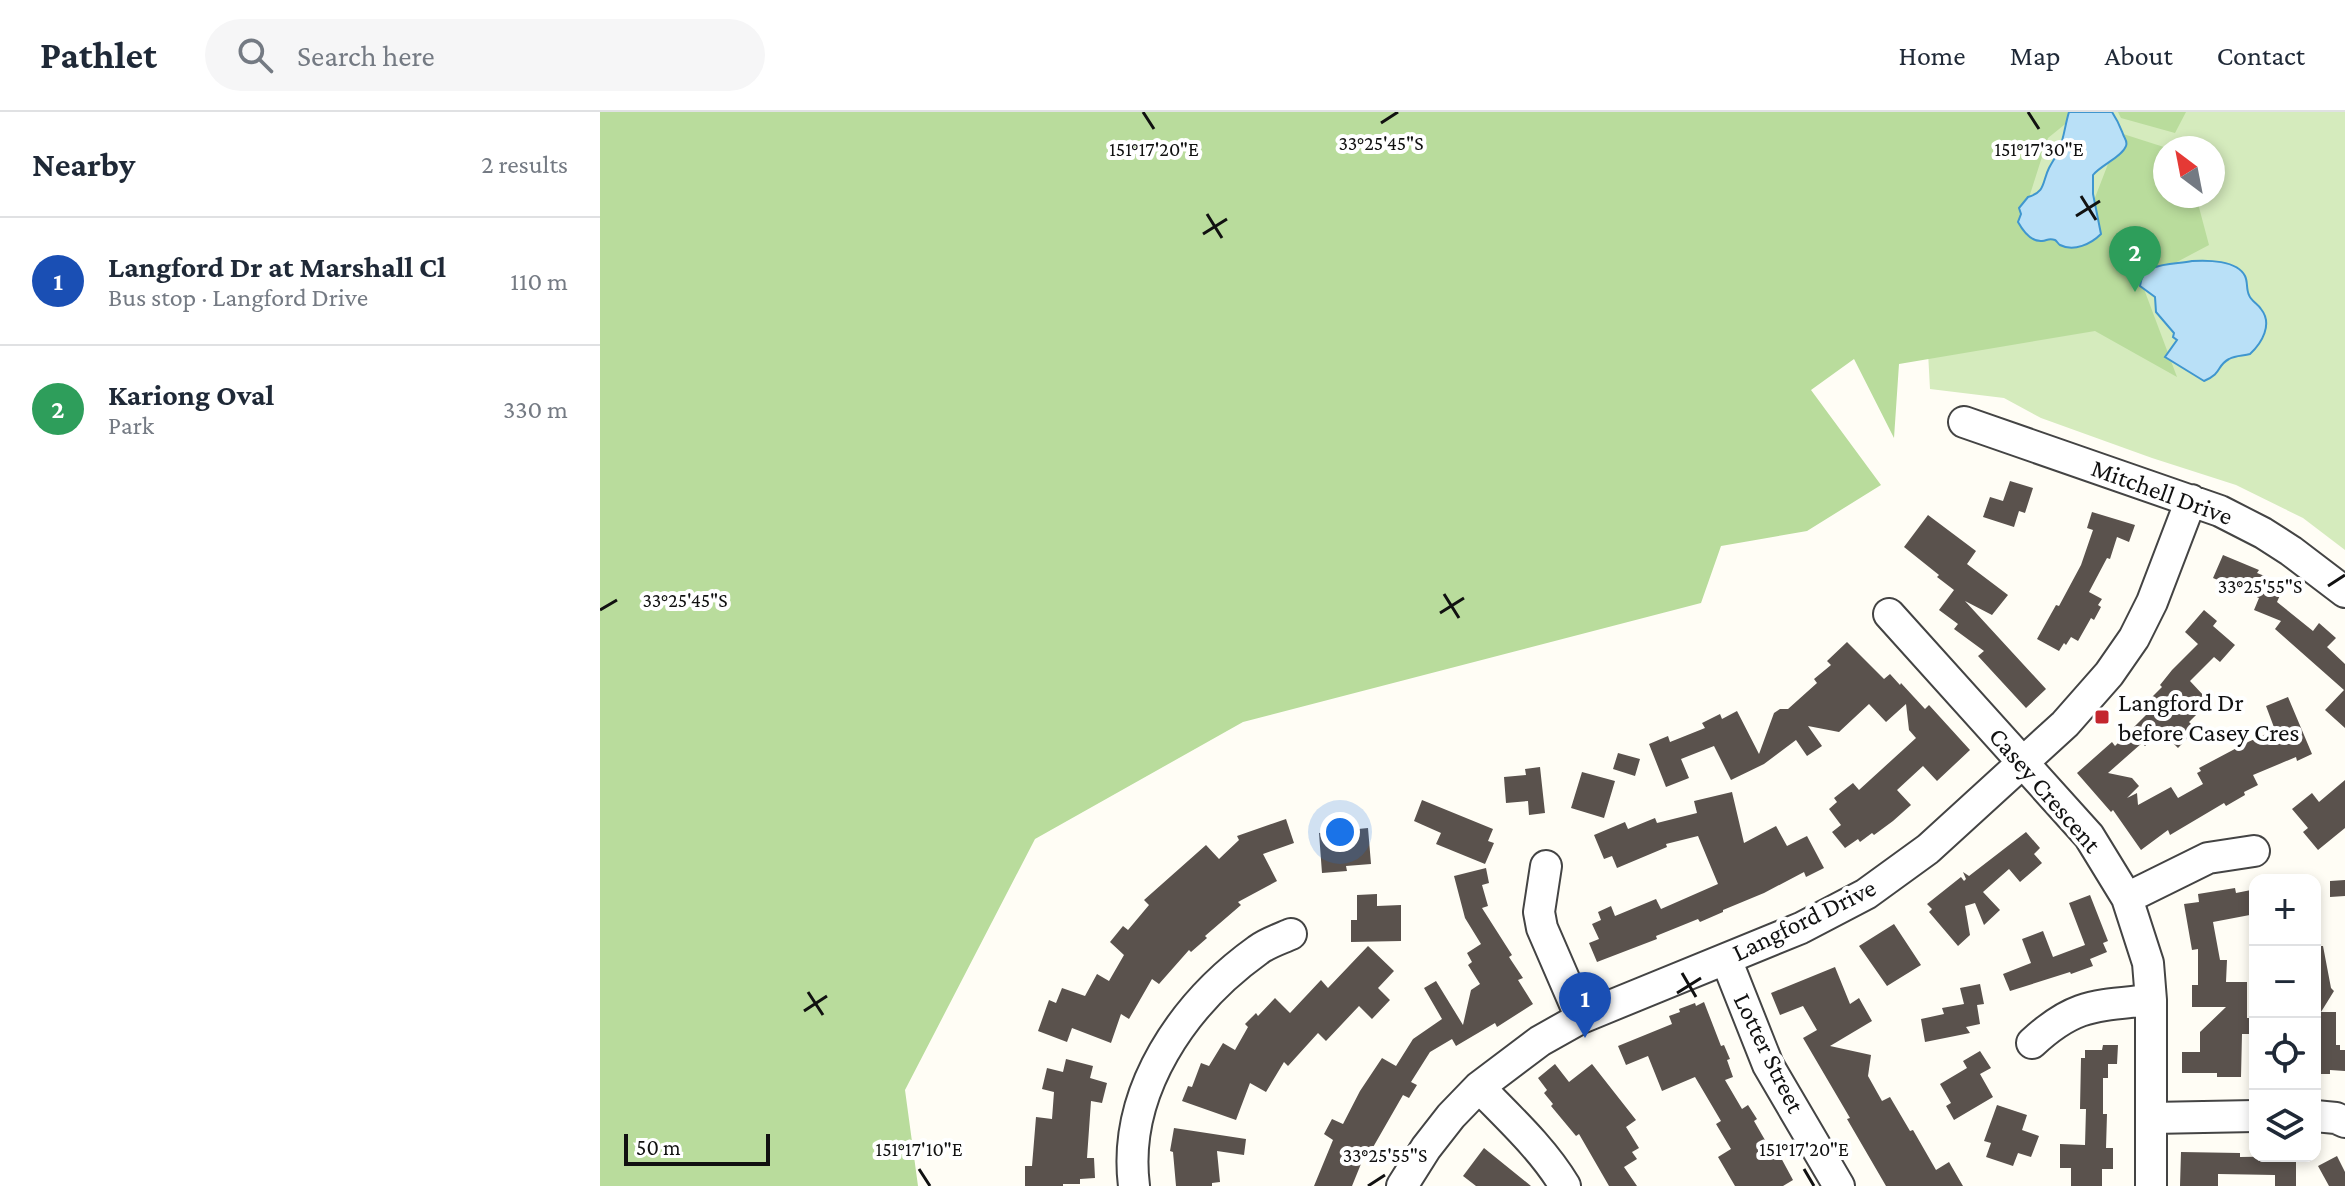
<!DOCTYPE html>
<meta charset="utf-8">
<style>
body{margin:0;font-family:"Crimson Pro",serif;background:#f6f6f7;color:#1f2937}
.controls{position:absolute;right:24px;bottom:24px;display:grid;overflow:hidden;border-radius:16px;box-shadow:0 4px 12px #0003}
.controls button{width:72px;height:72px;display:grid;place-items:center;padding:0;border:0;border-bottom:2px solid #e0e1e3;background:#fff;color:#1f2937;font:40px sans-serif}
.compass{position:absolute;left:1553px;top:24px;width:72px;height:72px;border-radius:50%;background:#fff;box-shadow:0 4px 12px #0003;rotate:328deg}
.scale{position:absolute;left:24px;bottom:20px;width:146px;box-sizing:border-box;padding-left:8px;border:4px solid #111;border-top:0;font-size:22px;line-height:28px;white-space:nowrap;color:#111;-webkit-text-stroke:6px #fff;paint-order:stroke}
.you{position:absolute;left:740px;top:720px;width:28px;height:28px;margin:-20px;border:6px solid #fff;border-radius:50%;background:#1a73e8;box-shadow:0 0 0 12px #1a73e833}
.badge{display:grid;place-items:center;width:52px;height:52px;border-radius:50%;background:#db2777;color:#fff;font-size:26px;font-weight:700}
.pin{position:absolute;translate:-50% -66px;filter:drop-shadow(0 2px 4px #0008)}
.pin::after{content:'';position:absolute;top:42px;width:28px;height:24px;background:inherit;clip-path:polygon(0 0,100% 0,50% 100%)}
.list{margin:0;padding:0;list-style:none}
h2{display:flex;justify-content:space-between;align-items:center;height:104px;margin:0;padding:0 32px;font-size:34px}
h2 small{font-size:26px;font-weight:400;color:#747a83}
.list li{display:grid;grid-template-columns:52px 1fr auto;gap:24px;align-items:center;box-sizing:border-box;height:128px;padding:0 32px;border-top:2px solid #e0e1e3}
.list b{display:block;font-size:30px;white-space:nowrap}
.list p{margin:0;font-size:26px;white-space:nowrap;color:#747a83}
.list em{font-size:26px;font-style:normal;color:#747a83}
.icon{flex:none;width:44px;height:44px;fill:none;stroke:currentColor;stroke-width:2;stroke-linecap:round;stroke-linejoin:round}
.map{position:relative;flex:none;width:1745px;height:1074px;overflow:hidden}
header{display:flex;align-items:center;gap:48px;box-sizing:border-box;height:112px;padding:0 40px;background:#fff;border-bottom:2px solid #e0e1e3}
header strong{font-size:38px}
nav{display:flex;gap:44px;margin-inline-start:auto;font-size:28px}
.search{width:560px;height:72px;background:#f6f6f7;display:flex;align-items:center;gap:20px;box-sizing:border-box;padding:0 28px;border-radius:44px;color:#747a83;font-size:30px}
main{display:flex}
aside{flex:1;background:#fff}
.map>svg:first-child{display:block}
.green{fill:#d5ebbd;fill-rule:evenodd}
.forest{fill:#b9dc9c}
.water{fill:#b9e0f7;stroke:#3f96cf;stroke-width:2}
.building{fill:#5a524d}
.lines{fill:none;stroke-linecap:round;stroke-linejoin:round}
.minor-casing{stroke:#444;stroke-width:34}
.minor{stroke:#fff;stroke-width:30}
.ticks{fill:none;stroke:#111;stroke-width:3}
.poi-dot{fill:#c4262e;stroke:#fff;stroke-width:3}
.labels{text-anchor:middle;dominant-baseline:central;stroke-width:8;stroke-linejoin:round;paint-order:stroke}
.street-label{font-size:26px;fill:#111;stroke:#fff}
.poi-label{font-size:26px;fill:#111;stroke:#fff;text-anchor:start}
.ticks-label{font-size:20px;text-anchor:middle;fill:#111;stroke:#fff;stroke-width:8;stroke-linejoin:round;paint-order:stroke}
</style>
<header>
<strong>Pathlet</strong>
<div class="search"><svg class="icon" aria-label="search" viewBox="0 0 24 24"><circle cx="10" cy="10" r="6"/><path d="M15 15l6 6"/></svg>Search here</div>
<nav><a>Home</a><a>Map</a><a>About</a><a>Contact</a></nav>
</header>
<main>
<aside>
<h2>Nearby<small>2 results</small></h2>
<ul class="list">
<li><span class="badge" style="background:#1a4fb4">1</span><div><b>Langford Dr at Marshall Cl</b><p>Bus stop · Langford Drive</p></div><em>110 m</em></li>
<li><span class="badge" style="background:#2e9e5b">2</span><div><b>Kariong Oval</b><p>Park</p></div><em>330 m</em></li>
</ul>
</aside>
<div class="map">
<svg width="1745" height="1074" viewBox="0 0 1745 1074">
<rect width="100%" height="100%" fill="#fffdf5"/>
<!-- green -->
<path class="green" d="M 1315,0 L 1745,0 L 1745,438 L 1703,406 L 1636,373 L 1552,346 L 1441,306 L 1404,286 L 1330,277 ZM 1565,36 L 1613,36 L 1613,84 L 1565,84 Z"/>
<!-- forest -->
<path class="forest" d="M 0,0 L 1480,0 L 1448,26 L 1421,111 L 1479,127 L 1520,21 L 1567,36 L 1565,36 L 1565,84 L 1596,84 L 1609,133 L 1541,169 L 1577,265 L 1495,219 L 1299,252 L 1294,326 L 1254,247 L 1211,278 L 1281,373 L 1207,419 L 1121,434 L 1101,491 L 643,610 L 435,727 L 305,978 L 318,1074 L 0,1074 Z
M 1518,0 L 1586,0 L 1575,21 L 1521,6 Z"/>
<!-- water -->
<path class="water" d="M 1469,0 L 1512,0 C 1518,9 1519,12 1523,22 C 1524,26 1528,29 1526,34 C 1522,45 1501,53 1493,63 L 1493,82 L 1501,122 C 1491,132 1474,140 1460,133 C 1458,132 1457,129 1455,128 C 1449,126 1448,128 1442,129 C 1431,130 1423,119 1418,110 L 1421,102 L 1419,96 L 1428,85 C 1446,80 1442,70 1449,56 C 1452,50 1456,45 1459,38 C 1464,26 1465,13 1469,0 Z
M 1592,149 C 1607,148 1637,148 1645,164 C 1648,170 1646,177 1649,183 C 1651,189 1658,192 1661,197 C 1673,212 1662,231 1650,242 C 1643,244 1636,243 1629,247 C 1616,254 1623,261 1604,269 L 1565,245 L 1577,228 L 1573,225 L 1574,221 L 1556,200 L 1555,185 L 1540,174 C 1542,149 1573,153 1592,149 Z"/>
<!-- building -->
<path class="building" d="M 1410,369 L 1433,376 L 1425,401 L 1419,399 L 1414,415 L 1383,405 L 1390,385 L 1403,389 Z
M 1492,400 L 1535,413 L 1529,430 L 1517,425 L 1510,447 L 1507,446 L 1489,480 L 1502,487 L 1498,493 L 1501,495 L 1494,508 L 1491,506 L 1478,529 L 1471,525 L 1466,533 L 1464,531 L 1459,539 L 1437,527 L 1456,493 L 1459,494 L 1481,453 L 1493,418 L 1487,416 Z
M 1328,403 L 1376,439 L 1367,452 L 1408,483 L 1392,503 L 1365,489 L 1446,577 L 1426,596 L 1378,544 L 1384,539 L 1354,517 L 1358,512 L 1339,498 L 1354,478 L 1337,465 L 1339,463 L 1304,435 Z
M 1623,443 L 1659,458 L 1657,461 L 1685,472 L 1677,490 L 1713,519 L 1719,511 L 1736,526 L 1727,535 L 1745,552 L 1745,616 L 1725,598 L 1744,578 L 1675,517 L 1681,509 L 1654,498 L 1659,486 L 1613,466 Z
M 1604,498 L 1617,509 L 1613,514 L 1635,533 L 1620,550 L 1614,545 L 1590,569 L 1604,584 L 1599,589 L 1604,595 L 1589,610 L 1596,617 L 1578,636 L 1565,623 L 1557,632 L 1552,627 L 1545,634 L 1542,631 L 1508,661 L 1532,666 L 1539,674 L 1527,686 L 1537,681 L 1538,693 L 1571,675 L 1578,686 L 1603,672 L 1597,661 L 1601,659 L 1599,656 L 1648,630 L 1675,618 L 1666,594 L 1688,585 L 1712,642 L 1697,649 L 1696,645 L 1653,663 L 1658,673 L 1644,680 L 1645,683 L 1626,694 L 1624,691 L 1570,723 L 1568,718 L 1541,738 L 1513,698 L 1511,700 L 1477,661 L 1512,630 L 1515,634 L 1549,600 L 1543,594 L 1562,575 L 1560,573 L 1572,558 L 1598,532 L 1585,520 Z
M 1247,530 L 1284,567 L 1290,562 L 1300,573 L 1301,571 L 1325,597 L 1329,593 L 1370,638 L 1337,669 L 1323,654 L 1297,678 L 1311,693 L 1293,709 L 1274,723 L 1272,721 L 1260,730 L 1258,727 L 1245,736 L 1232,720 L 1241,713 L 1229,697 L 1237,690 L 1234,686 L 1253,671 L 1259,678 L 1316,626 L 1309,618 L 1306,592 L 1286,610 L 1269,592 L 1239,620 L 1208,614 L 1222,634 L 1207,644 L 1196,628 L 1164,652 L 1131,668 L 1114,634 L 1081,647 L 1089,666 L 1066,675 L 1049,632 L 1068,624 L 1070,630 L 1105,616 L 1102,611 L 1120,602 L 1122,607 L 1137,599 L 1159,642 L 1174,601 L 1180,597 L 1188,597 L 1217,571 L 1214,567 L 1231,553 L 1227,549 Z
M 1018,641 L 1040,647 L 1035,664 L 1013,657 Z
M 940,655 L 945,701 L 929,703 L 928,689 L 906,691 L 904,665 L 926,663 L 925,657 Z
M 982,660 L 1015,669 L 1004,706 L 971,696 Z
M 1745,668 L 1745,716 L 1718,738 L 1703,720 L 1708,716 L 1692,697 L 1712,681 L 1719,690 Z
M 1132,680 L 1144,731 L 1176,714 L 1187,734 L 1207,724 L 1224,756 L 1206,765 L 1204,760 L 1164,781 L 1123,798 L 1123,800 L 1100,810 L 1098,807 L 1056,824 L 1057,827 L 997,850 L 989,831 L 999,827 L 992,812 L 1001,808 L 998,800 L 1011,794 L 1015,804 L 1056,787 L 1061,797 L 1118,772 L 1098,724 L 1066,732 L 1067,735 L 1017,756 L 1012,744 L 1004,747 L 994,723 L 1025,710 L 1028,717 L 1055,706 L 1057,711 L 1097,701 L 1094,689 Z
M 822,688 L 893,717 L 888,729 L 894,731 L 885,752 L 836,732 L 841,721 L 814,709 Z
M 686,707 L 694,731 L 663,742 L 677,769 L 638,790 L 641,793 L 605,824 L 607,826 L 591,840 L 589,838 L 559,872 L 552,867 L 529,907 L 521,902 L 511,931 L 472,916 L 467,930 L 438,919 L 449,888 L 456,891 L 462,876 L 485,884 L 497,862 L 509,869 L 524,843 L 510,830 L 523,814 L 528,818 L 549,793 L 544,788 L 606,733 L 619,747 L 639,728 L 637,724 Z
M 768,716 L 771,752 L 746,754 L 747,759 L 722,761 L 719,721 Z
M 1426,720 L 1440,736 L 1434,742 L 1442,751 L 1420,770 L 1409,757 L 1383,780 L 1400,798 L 1384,813 L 1375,791 L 1365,794 L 1370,823 L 1358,834 L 1329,800 L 1332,797 L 1327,792 L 1361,765 L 1364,769 L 1366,767 L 1363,760 L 1369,764 Z
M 886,756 L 889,771 L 882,773 L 888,794 L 882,796 L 912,843 L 909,845 L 923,866 L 918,868 L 933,892 L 897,915 L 895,911 L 856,934 L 852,927 L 830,940 L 811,970 L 817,973 L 809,986 L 803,983 L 768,1044 L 765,1042 L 752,1074 L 714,1074 L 733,1028 L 724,1022 L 732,1007 L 743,1012 L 760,979 L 782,946 L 796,954 L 813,927 L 842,907 L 824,876 L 836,869 L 863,913 L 871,878 L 880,872 L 868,853 L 872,850 L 867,841 L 881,832 L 865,806 L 854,764 Z
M 1745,768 L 1745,784 L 1730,785 L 1730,769 Z
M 1635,776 L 1636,781 L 1651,778 L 1655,802 L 1613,810 L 1620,848 L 1627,848 L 1626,870 L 1647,870 L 1647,906 L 1655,906 L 1655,922 L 1642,922 L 1641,965 L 1617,965 L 1617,961 L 1582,961 L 1582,940 L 1600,940 L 1600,920 L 1626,895 L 1592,895 L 1592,873 L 1598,873 L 1598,837 L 1592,838 L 1584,792 L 1599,790 L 1598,782 Z
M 777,782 L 777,794 L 801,793 L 801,829 L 751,830 L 751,808 L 757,808 L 757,783 Z
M 1490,783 L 1508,829 L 1503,831 L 1507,840 L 1490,847 L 1493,854 L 1471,862 L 1470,860 L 1410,879 L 1403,862 L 1431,851 L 1422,827 L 1443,819 L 1453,845 L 1485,833 L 1469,791 Z
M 1294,812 L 1321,853 L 1287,874 L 1259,834 Z
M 768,834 L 794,859 L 778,876 L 790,888 L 772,907 L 759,894 L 726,929 L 718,921 L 688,954 L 684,950 L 666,980 L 650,971 L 636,1008 L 582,989 L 588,974 L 592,975 L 601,951 L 609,954 L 623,931 L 635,938 L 648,915 L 645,912 L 656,901 L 658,904 L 675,886 L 690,901 L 721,868 L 728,876 Z
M 1715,834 L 1723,834 L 1731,876 L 1734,879 L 1721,900 L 1736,900 L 1736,933 L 1740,933 L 1740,938 L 1745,938 L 1745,959 L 1730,958 L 1730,962 L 1715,962 Z
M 1235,855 L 1250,892 L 1259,886 L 1272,909 L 1230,934 L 1271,943 L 1268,964 L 1282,989 L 1290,985 L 1310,1019 L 1313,1018 L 1336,1058 L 1349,1050 L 1363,1074 L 1286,1074 L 1247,1007 L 1250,1006 L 1203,926 L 1217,918 L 1203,894 L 1180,903 L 1171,881 Z
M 1380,872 L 1384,892 L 1377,893 L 1380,912 L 1366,915 L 1370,921 L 1325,930 L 1321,907 L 1344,902 L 1342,896 L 1364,892 L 1360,876 Z
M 1104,890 L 1121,934 L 1124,933 L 1130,947 L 1127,948 L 1133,965 L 1125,968 L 1142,997 L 1148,993 L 1157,1007 L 1154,1009 L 1169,1035 L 1174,1033 L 1193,1068 L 1183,1074 L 1135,1074 L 1118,1045 L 1131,1037 L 1116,1012 L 1121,1009 L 1095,965 L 1062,979 L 1048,944 L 1026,953 L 1018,934 L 1072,912 L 1069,904 L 1080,900 L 1079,897 L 1095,891 L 1096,894 Z
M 1503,933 L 1518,933 L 1517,952 L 1508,952 L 1508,966 L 1503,966 L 1503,1002 L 1507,1002 L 1506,1036 L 1513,1036 L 1513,1057 L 1502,1057 L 1502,1074 L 1471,1074 L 1471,1056 L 1460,1056 L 1460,1032 L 1485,1033 L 1486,997 L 1480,997 L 1481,946 L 1485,946 L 1485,938 L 1502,938 Z
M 1380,939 L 1391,956 L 1380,962 L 1393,985 L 1354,1008 L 1346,994 L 1351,991 L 1340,972 L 1367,956 L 1363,949 Z
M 466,947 L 493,954 L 490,966 L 507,971 L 502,991 L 491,989 L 487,1046 L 494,1046 L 495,1066 L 480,1067 L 480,1072 L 463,1072 L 463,1074 L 425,1074 L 425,1054 L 432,1054 L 436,1005 L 452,1007 L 454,980 L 442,977 L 447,956 L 463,960 Z
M 955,952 L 969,970 L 992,952 L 1036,1008 L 1026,1015 L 1039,1036 L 1032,1040 L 1037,1047 L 1024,1055 L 1037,1074 L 1009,1074 L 979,1022 L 976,1024 L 951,994 L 953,992 L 944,981 L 947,978 L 938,966 Z
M 1397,993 L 1427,1003 L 1422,1018 L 1439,1024 L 1431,1045 L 1418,1041 L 1413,1054 L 1386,1045 L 1391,1031 L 1384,1029 Z
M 574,1016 L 646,1027 L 644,1043 L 617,1039 L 620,1070 L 612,1071 L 612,1074 L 576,1074 L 573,1040 L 570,1039 Z
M 884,1036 L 931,1074 L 876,1074 L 863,1064 Z
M 1581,1040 L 1640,1041 L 1640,1045 L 1696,1044 L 1696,1074 L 1675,1074 L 1675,1063 L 1618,1062 L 1618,1074 L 1580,1074 Z
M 1737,1044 L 1745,1060 L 1745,1074 L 1729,1074 L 1718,1054 Z"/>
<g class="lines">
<defs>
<path id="minor" d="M 1364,310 L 1620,399 L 1663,421 L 1691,439 L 1745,480
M 1289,502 L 1489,724 L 1527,786 L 1548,851 L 1551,888 L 1551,1074
M 946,754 L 939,800 L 942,816 L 981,906
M 1527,786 L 1608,746 L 1654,739
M 1126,847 L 1168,953 L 1239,1074
M 1432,931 C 1475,891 1496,894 1551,888
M 879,975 C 909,1006 943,1037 965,1074
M 1715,1004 L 1736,1006 L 1745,1010
M 1552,1006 L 1655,1004
M 534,1074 C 522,979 584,891 658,838 C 667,831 680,827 691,822
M 802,1074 L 826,1036 L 851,1004 L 879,975 L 940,929 L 981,906 L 1201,816 L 1266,782 L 1328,737 L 1465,612 L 1509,562 L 1534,526 L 1552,490 L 1591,388"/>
</defs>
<!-- minor casing -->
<use href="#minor" class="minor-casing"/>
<!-- minor -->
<use href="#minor" class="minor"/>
</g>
<!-- ticks -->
<path class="ticks" d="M 543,0 L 554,17M 1428,0 L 1439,17M 781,11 L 798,0M 1481,84 L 1496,108M 607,102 L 622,126M 1476,104 L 1500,89M 603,122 L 627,107M 1728,474 L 1745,463M 844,482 L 859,506M 0,498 L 17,488M 840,501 L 864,486M 1082,861 L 1096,885M 208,880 L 223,903M 1077,881 L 1101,866M 204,899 L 227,884M 319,1057 L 330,1074M 1204,1057 L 1214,1074M 768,1074 L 785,1063"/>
<!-- markers -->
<rect class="poi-dot" x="1494" y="597" width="16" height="16" rx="4"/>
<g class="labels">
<!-- street labels -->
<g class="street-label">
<text transform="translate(1562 380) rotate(20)">Mitchell Drive</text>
<text transform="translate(1445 678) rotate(49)">Casey Crescent</text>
<text transform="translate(1204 808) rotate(-26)">Langford Drive</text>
<text transform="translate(1169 941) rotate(64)">Lotter Street</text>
</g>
<!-- poi labels -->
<g class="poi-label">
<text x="1518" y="590">Langford Dr<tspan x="1518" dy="30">before Casey Cres</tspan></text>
</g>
</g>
<g class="ticks-label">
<text x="781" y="38">33°25'45"S</text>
<text x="1439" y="44">151°17'30"E</text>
<text x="554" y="44">151°17'20"E</text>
<text x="1660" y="481">33°25'55"S</text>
<text x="85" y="495">33°25'45"S</text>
<text x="319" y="1044">151°17'10"E</text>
<text x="1204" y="1044">151°17'20"E</text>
<text x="785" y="1050">33°25'55"S</text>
</g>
</svg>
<div class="controls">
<button>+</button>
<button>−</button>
<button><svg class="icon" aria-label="locate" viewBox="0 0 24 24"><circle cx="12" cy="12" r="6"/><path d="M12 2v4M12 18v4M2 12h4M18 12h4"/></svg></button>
<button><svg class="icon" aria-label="layers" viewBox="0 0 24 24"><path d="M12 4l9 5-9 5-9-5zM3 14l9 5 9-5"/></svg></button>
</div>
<svg class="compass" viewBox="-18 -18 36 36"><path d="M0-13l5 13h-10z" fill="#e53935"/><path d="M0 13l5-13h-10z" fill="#747a83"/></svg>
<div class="scale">50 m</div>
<div class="you"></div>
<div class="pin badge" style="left:985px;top:926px;background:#1a4fb4">1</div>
<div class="pin badge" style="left:1535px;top:180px;background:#2e9e5b">2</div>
</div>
</main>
